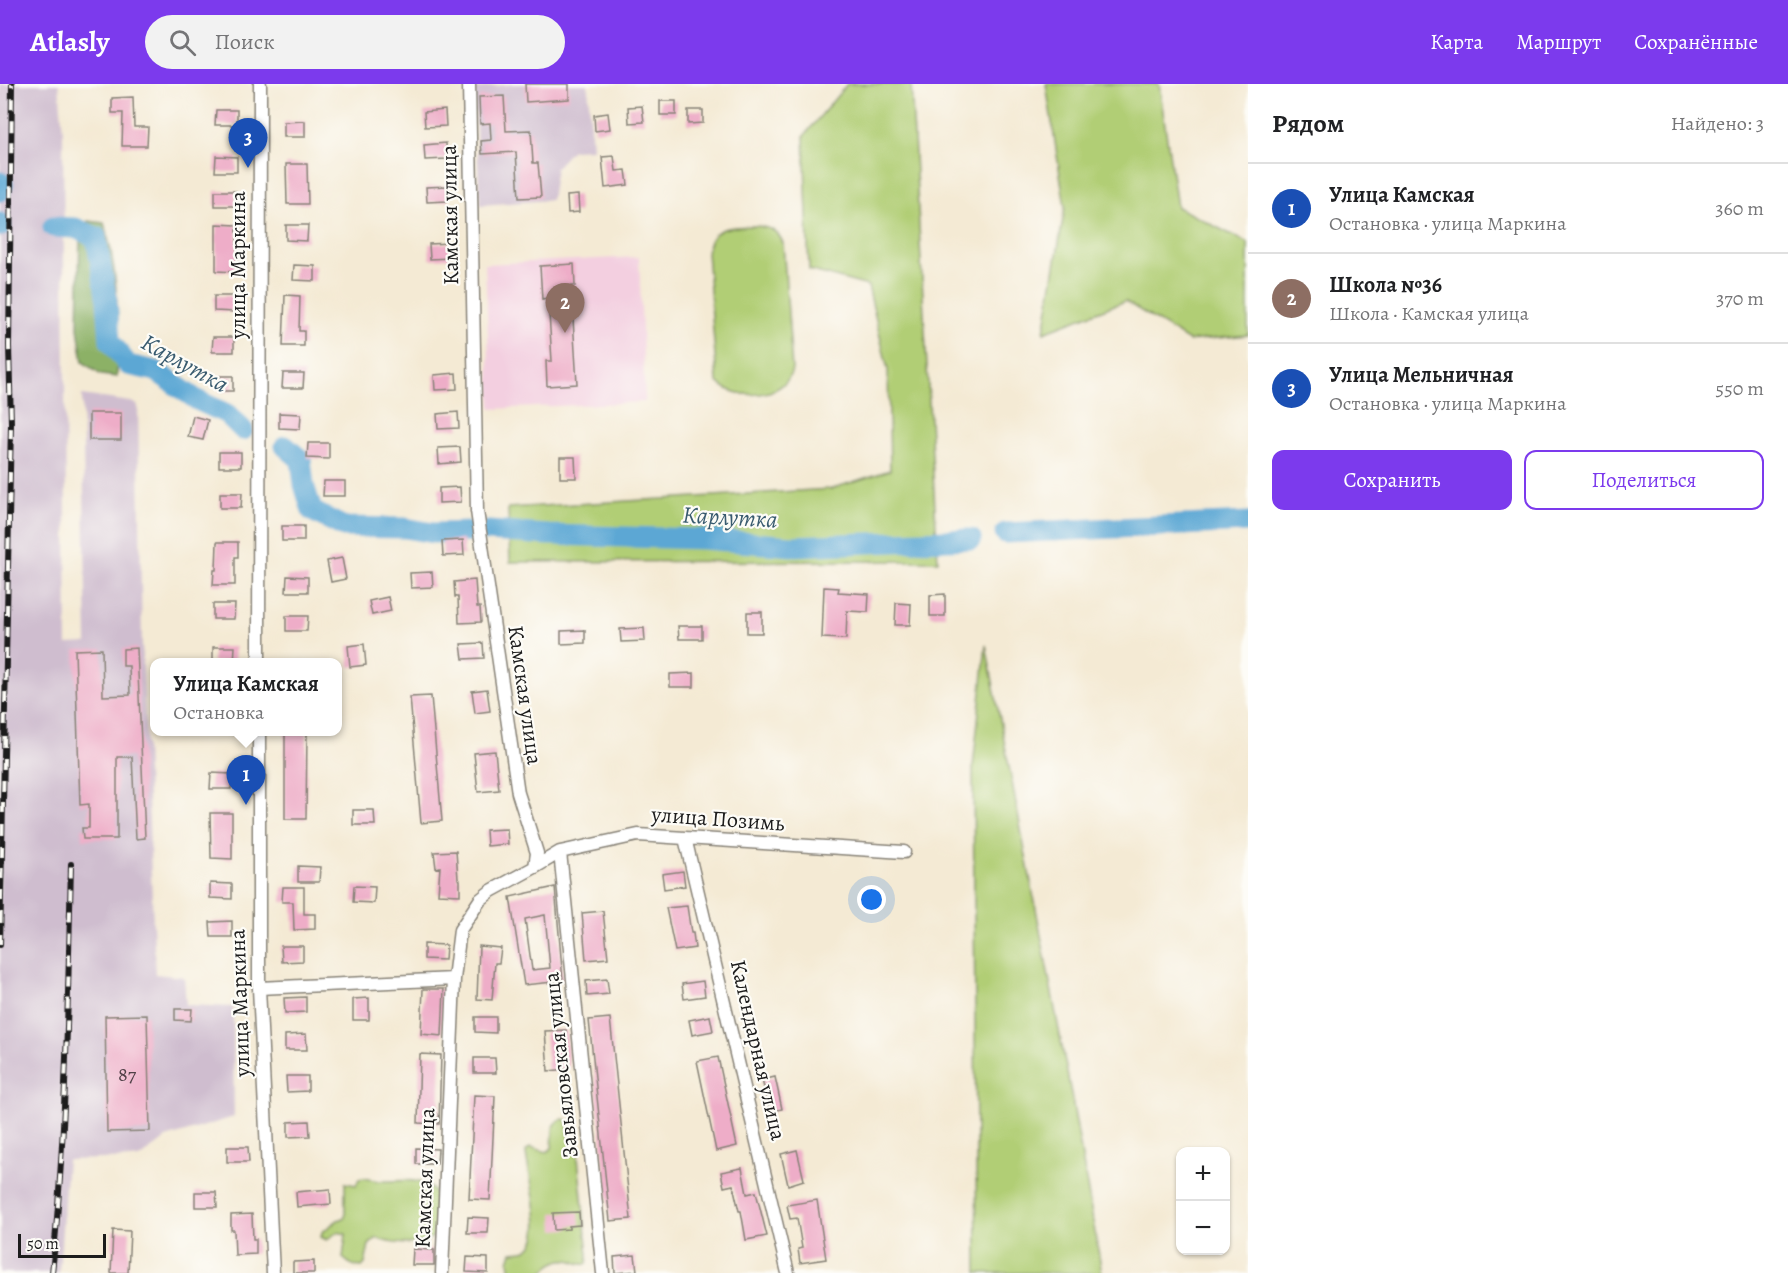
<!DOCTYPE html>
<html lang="ru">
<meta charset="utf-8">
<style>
body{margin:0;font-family:Alegreya,serif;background:#f2f2f2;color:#202124}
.controls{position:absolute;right:18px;bottom:18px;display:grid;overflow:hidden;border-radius:12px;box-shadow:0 2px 4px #0004}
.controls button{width:54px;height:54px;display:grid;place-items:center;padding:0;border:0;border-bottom:2px solid #e0e0e0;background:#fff;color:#202124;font:30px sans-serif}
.scale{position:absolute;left:18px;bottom:15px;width:88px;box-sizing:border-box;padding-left:6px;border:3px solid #1c1c1c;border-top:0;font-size:16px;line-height:21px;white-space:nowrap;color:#1c1c1c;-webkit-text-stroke:4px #fdfcf7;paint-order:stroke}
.you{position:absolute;left:872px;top:816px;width:21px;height:21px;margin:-15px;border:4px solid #fff;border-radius:50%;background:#1a73e8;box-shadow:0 0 0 9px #1a73e833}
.badge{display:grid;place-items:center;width:39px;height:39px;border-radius:50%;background:#7c3aed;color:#fff;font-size:20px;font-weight:700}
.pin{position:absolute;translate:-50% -50px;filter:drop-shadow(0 2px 3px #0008)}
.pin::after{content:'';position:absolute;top:32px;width:21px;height:18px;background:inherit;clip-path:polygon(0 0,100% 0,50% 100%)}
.popup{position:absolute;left:150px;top:574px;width:192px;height:78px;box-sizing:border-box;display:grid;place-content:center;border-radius:12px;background:#fff;filter:drop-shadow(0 2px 4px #0005);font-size:20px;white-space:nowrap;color:#757577}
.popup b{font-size:22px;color:#202124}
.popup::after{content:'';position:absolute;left:50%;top:100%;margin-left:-12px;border:12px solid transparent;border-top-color:#fff}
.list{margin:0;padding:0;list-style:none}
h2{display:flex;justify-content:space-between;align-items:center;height:78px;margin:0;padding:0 24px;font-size:26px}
h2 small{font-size:20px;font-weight:400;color:#757577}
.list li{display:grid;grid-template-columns:39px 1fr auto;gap:18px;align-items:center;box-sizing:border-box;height:90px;padding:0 24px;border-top:2px solid #e0e0e0}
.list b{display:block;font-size:22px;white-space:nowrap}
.list p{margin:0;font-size:20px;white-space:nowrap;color:#757577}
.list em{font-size:20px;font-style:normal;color:#757577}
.actions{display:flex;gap:12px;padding:18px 24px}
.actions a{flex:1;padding:14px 0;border:2px solid #7c3aed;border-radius:12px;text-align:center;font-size:21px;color:#7c3aed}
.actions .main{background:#7c3aed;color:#fff}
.icon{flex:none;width:33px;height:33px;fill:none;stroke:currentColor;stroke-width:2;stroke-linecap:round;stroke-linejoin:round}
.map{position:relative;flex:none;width:1248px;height:1189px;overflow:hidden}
header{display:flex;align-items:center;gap:36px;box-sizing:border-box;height:84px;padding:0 30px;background:#7c3aed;color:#fff}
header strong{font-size:28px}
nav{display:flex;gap:33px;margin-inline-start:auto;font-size:21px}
.search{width:420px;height:54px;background:#f2f2f2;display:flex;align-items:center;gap:15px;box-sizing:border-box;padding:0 21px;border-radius:33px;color:#757577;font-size:22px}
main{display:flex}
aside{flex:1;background:#fff}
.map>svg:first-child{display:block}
.built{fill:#f3cfe0}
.industrial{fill:#cfbdcf}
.green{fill:#b1ce75;stroke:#667548;stroke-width:1.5}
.forest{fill:#8cb166;stroke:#546641;stroke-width:1.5}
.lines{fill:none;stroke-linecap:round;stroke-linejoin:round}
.river{stroke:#5ca7d4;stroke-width:21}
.building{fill:#eeadc8;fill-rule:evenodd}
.minor-casing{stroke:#888378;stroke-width:15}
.minor{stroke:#fff;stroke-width:12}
.rail-casing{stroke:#1c1c1c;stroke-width:6}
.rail{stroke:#fdfcf7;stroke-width:4;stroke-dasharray:11;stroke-linecap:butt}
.labels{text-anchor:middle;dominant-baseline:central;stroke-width:4.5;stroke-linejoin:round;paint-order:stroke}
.number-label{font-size:20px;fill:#504047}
.street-label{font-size:22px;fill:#1c1c1c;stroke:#fdfcf7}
.water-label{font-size:24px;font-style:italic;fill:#395b6f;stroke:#fdfcf7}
</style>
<header>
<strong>Atlasly</strong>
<div class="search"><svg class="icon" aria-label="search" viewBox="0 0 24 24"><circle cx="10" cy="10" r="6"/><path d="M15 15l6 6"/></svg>Поиск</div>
<nav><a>Карта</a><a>Маршрут</a><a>Сохранённые</a></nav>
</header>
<main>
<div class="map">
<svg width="1248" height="1189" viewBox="0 0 1248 1189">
<rect width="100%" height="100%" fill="#fdfcf7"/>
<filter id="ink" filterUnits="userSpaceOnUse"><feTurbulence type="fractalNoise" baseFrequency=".0167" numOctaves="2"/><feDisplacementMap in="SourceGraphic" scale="12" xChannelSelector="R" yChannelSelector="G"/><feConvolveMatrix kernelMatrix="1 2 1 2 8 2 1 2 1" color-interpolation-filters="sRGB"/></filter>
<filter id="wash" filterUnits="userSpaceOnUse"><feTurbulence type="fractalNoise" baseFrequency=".008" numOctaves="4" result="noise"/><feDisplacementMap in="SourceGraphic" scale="24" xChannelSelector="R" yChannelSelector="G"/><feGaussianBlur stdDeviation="1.35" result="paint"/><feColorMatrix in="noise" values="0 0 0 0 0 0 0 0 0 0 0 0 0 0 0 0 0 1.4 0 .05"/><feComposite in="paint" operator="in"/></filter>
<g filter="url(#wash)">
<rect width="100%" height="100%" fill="#f4ead4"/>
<!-- built -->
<path class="built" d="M 639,173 L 645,318 L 491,325 L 485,180 Z"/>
<!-- industrial -->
<path class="industrial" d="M 0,0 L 59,0 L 63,48 L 67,560 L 87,559 L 82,311 L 131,318 L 138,321 L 142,559 L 155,890 L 184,893 L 186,921 L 233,923 L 234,1033 L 166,1054 L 140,1074 L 67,1076 L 59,1189 L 0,1189 Z
M 513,0 L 588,0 L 592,65 L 572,66 L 556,83 L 551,116 L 480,121 L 474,5 Z"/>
<!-- green -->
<path class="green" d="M 847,0 L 911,0 L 938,477 L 510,478 L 508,424 L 831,405 L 890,386 L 888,286 L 868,202 L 809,186 L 804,52 Z
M 1046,0 L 1159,0 L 1177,123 L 1248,159 L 1248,251 L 1189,257 L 1125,217 L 1044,248 L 1065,123 Z
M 755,142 C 769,143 778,146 783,159 L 792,285 C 787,315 734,318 717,297 L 707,168 C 711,140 732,143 755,142 Z
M 986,561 L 1072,1015 L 1102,1189 L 977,1189 L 973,683 Z
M 562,1035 L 567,1036 L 570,1055 L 577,1064 L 588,1171 L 587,1180 C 579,1182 576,1177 568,1176 C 559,1174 547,1182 543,1189 L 511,1189 L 509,1177 L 512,1168 C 516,1167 522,1168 526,1166 C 550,1156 526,1085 526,1067 L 530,1063 L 547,1068 L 552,1064 C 554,1053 549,1040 562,1035 Z
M 364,1094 C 370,1095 376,1097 382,1097 C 397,1098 414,1093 428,1102 C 436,1107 439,1116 439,1125 C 439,1131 441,1139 439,1144 C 433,1164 392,1162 377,1154 L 369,1161 L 365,1180 L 362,1183 C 355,1183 348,1179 343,1174 L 346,1150 L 337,1148 L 327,1156 L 321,1153 L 322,1148 L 338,1136 L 345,1133 L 345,1099 L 356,1101 L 359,1095 Z"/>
<!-- forest -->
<path class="forest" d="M 88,137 L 104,139 C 119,188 119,242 117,293 L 101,291 L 83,278 L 78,244 L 80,148 Z"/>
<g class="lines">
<!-- river -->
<path class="river" d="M 0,98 L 3,100 L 0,107
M 0,139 L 1,142
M 53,143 L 75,144 L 96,153 L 107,217 L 110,257 L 128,281 L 156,287 L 197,316 L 227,330 L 243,346
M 285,362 L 301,376 L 304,401 L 312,427 L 344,443 L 405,444 L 433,449 L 471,448
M 488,447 L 549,451 L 702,455 L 792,462 L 971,455
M 1005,449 L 1248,438"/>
</g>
<g id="blocks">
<!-- building -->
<path class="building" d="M 525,0 L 569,0 L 569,15 L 526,18 Z
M 504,12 L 506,47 L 531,46 L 533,79 L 538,79 L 541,113 L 519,114 L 516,68 L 482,70 L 481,57 L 491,56 L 490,39 L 480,40 L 479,13 Z
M 133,13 L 134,43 L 148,43 L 147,62 L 122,62 L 123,29 L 112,29 L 112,14 Z
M 660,17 L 676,17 L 676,31 L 660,31 Z
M 642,22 L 644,38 L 629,39 L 628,23 Z
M 216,26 L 237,26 L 237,41 L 215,41 Z
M 445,26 L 446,42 L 425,43 L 424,28 Z
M 688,26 L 703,26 L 703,39 L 688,40 Z
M 608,29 L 610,45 L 595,47 L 594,31 Z
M 305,37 L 305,53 L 284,53 L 284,38 Z
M 446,59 L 447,75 L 425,76 L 424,61 Z
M 216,72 L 237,73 L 237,88 L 215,88 Z
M 614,72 L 616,87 L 626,86 L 628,101 L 605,104 L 602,73 Z
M 286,80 L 307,80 L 308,120 L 287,120 Z
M 448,102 L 448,117 L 427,118 L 426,103 Z
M 215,107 L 236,107 L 236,122 L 215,122 Z
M 578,111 L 579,128 L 568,129 L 567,112 Z
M 216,140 L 237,141 L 237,188 L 216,187 Z
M 286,141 L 308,141 L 307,157 L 286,156 Z
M 450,159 L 451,174 L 430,175 L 429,160 Z
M 574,180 L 575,202 L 571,202 L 577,300 L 547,302 L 546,277 L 552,277 L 548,214 L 542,215 L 540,182 Z
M 294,181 L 315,182 L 315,197 L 293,196 Z
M 285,211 L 300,212 L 299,247 L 304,247 L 304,262 L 283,262 Z
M 214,212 L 236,212 L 236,228 L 214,227 Z
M 213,253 L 234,253 L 234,268 L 212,268 Z
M 283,289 L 304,289 L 303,304 L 282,304 Z
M 456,289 L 457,305 L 435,306 L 434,291 Z
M 220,292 L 233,292 L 233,307 L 220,307 Z
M 458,328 L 459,344 L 438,345 L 437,330 Z
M 89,329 L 121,329 L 121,356 L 89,356 Z
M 279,329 L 301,330 L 300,345 L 279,344 Z
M 193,332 L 208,336 L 203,356 L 188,353 Z
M 308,359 L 329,359 L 329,375 L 307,374 Z
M 460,363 L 461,378 L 439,380 L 438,364 Z
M 219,368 L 241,368 L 241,383 L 219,383 Z
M 560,373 L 575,373 L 576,394 L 560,394 Z
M 324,397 L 345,397 L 345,412 L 323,412 Z
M 460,403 L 461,418 L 439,419 L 439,404 Z
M 220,409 L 242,409 L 241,424 L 220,424 Z
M 282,442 L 304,442 L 304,457 L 282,457 Z
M 463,456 L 464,471 L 443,472 L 442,457 Z
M 217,458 L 238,458 L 238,473 L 235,473 L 235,501 L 213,501 L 214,486 L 216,486 Z
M 342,474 L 346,495 L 331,498 L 327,477 Z
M 432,488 L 433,503 L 411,504 L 410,489 Z
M 287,492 L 308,493 L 308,508 L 286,508 Z
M 475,496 L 477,523 L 480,523 L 481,538 L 459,539 L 458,513 L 455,513 L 454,498 Z
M 824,503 L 839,504 L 838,508 L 869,510 L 868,528 L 847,527 L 846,555 L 822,554 Z
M 945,510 L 945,532 L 930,532 L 930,511 Z
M 388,513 L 391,527 L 372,531 L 369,517 Z
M 896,519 L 911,520 L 910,541 L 895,541 Z
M 213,520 L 235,520 L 234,535 L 213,535 Z
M 747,528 L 762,528 L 762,549 L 747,549 Z
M 286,532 L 308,532 L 307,547 L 286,547 Z
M 678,542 L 702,542 L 702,555 L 679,555 Z
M 644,544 L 645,557 L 621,558 L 620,545 Z
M 585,546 L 585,559 L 561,560 L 561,547 Z
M 483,559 L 484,574 L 463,575 L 461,560 Z
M 364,560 L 366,581 L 350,583 L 348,562 Z
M 213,563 L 235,563 L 234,578 L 213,578 Z
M 137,564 L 145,754 L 136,755 L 132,673 L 117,673 L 117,755 L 83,755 L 82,744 L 89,744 L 89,720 L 80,721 L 75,566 L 102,565 L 103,612 L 130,611 L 129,582 L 123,582 L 123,565 Z
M 694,589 L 694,603 L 670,603 L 670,590 Z
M 487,605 L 490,627 L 475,629 L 472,607 Z
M 431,612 L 442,737 L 421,739 L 410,613 Z
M 285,648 L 307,648 L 306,735 L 285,735 Z
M 495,667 L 499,706 L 478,708 L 474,669 Z
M 211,689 L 232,690 L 231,705 L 210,705 Z
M 353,726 L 374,726 L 375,741 L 353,741 Z
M 210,729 L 232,729 L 232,775 L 211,774 Z
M 507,745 L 508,760 L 487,762 L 486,746 Z
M 456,767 L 458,795 L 460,796 L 460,811 L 438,810 L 440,783 L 436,784 L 434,768 Z
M 298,782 L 320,783 L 319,798 L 298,798 Z
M 683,787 L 685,802 L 664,805 L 662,790 Z
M 210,799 L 232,800 L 232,815 L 210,814 Z
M 354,802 L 375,803 L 374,819 L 353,818 Z
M 283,803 L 304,803 L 304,830 L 315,830 L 315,845 L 294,846 L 293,818 L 282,818 Z
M 555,803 L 563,897 L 524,901 L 510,813 ZM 545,831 L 550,884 L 532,886 L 525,835 Z
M 687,822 L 691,849 L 693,849 L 695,864 L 675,867 L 666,824 Z
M 603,827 L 608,874 L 586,876 L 582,829 Z
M 232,837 L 232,853 L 211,853 L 210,838 Z
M 424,860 L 446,861 L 445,876 L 424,875 Z
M 281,862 L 303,862 L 303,877 L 282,878 Z
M 479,862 L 501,864 L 499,879 L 495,879 L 492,916 L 477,915 Z
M 607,895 L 609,910 L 587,912 L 586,897 Z
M 703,897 L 705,912 L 684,915 L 682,900 Z
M 423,905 L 444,905 L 442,952 L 421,950 Z
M 306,913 L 306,928 L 285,929 L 284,914 Z
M 369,914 L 369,936 L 353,936 L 353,915 Z
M 175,925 L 192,925 L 191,937 L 175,936 Z
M 147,931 L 150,1047 L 107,1048 L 105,932 Z
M 710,932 L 713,947 L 692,951 L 689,936 Z
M 475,933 L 496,933 L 496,949 L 475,948 Z
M 610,934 L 631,1135 L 610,1137 L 589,936 Z
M 566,946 L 569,985 L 548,987 L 545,947 Z
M 306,950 L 307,966 L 285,966 L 285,951 Z
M 420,970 L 441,971 L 439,1040 L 418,1039 Z
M 718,973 L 737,1062 L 716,1067 L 697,977 Z
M 474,974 L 495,974 L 496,989 L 474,989 Z
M 286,992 L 308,992 L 308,1007 L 287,1008 Z
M 775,993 L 782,1025 L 770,1028 L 762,996 Z
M 474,1011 L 495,1012 L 490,1116 L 469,1115 Z
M 309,1037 L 310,1052 L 288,1053 L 288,1038 Z
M 227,1063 L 248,1063 L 249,1078 L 227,1078 Z
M 416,1064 L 438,1065 L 437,1080 L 416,1080 Z
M 797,1066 L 804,1096 L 788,1101 L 781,1070 Z
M 742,1084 L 747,1110 L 756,1108 L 767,1152 L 746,1156 L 741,1127 L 739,1127 L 733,1101 L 724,1103 L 721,1088 Z
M 330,1105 L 331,1120 L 297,1123 L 296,1108 Z
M 195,1108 L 216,1108 L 217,1123 L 195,1123 Z
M 817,1116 L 826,1175 L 800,1179 L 798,1165 L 802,1164 L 797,1134 L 790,1135 L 787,1121 Z
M 579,1128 L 580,1141 L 569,1142 L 569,1145 L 554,1146 L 553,1129 Z
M 252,1130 L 253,1155 L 256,1155 L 256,1170 L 235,1171 L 234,1146 L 231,1146 L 231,1131 Z
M 468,1133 L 489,1134 L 488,1149 L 467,1149 Z
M 113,1146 L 130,1147 L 128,1189 L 111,1189 Z
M 413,1165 L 434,1166 L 434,1181 L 412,1181 Z
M 635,1171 L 637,1187 L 615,1189 L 614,1173 Z
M 467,1173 L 488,1174 L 488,1189 L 466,1188 Z
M 314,1177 L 314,1189 L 293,1189 L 293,1178 Z"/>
</g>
</g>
<g filter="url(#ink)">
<use href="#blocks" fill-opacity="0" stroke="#888378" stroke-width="1.5"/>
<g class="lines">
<defs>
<path id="minor" d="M 259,578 L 260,0
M 259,648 L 259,904 L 273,1189
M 685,754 L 788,1189
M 560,768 L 603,1189
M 535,783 L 560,768 L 638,751 L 904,768
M 259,904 L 454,895
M 442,1189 L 454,895 L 460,846 L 480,816 L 491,807 L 535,783 L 537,769 L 518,709 L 477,427 L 469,0"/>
</defs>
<!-- minor casing -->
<use href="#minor" class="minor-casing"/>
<!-- minor -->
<use href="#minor" class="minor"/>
<defs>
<path id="rail" d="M 0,861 L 11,340 L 9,262 L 12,0
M 52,1189 C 66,1053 68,916 71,780"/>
</defs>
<!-- rail casing -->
<use href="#rail" class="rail-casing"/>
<!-- rail -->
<use href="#rail" class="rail"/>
</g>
</g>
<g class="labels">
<!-- number labels -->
<g class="number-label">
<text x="127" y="990">87</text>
</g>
<!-- street labels -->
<g class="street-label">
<text transform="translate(450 131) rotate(-91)">Камская улица</text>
<text transform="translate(238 181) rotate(-90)">улица Маркина</text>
<text transform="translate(525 611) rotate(82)">Камская улица</text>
<text transform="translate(718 735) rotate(4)">улица Позимь</text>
<text transform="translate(240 919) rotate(-92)">улица Маркина</text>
<text transform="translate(758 966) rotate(77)">Календарная улица</text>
<text transform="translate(561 981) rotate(-96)">Завьяловская улица</text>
<text transform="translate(425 1094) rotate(-88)">Камская улица</text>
</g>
<!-- water labels -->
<g class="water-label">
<text transform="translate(185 279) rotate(29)">Карлутка</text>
<text transform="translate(730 433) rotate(3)">Карлутка</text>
</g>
</g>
</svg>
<div class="controls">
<button>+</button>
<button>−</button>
</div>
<div class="scale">50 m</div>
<div class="you"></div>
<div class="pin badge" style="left:246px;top:721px;background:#1a4fb4">1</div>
<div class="popup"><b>Улица Камская</b>Остановка</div>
<div class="pin badge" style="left:565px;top:249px;background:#8d6e63">2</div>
<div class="pin badge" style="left:248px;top:84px;background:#1a4fb4">3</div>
</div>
<aside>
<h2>Рядом<small>Найдено: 3</small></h2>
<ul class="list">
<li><span class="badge" style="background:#1a4fb4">1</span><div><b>Улица Камская</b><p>Остановка · улица Маркина</p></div><em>360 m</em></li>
<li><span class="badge" style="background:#8d6e63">2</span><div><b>Школа №36</b><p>Школа · Камская улица</p></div><em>370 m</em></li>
<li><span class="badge" style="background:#1a4fb4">3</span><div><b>Улица Мельничная</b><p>Остановка · улица Маркина</p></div><em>550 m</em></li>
</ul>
<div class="actions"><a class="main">Сохранить</a><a>Поделиться</a></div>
</aside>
</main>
